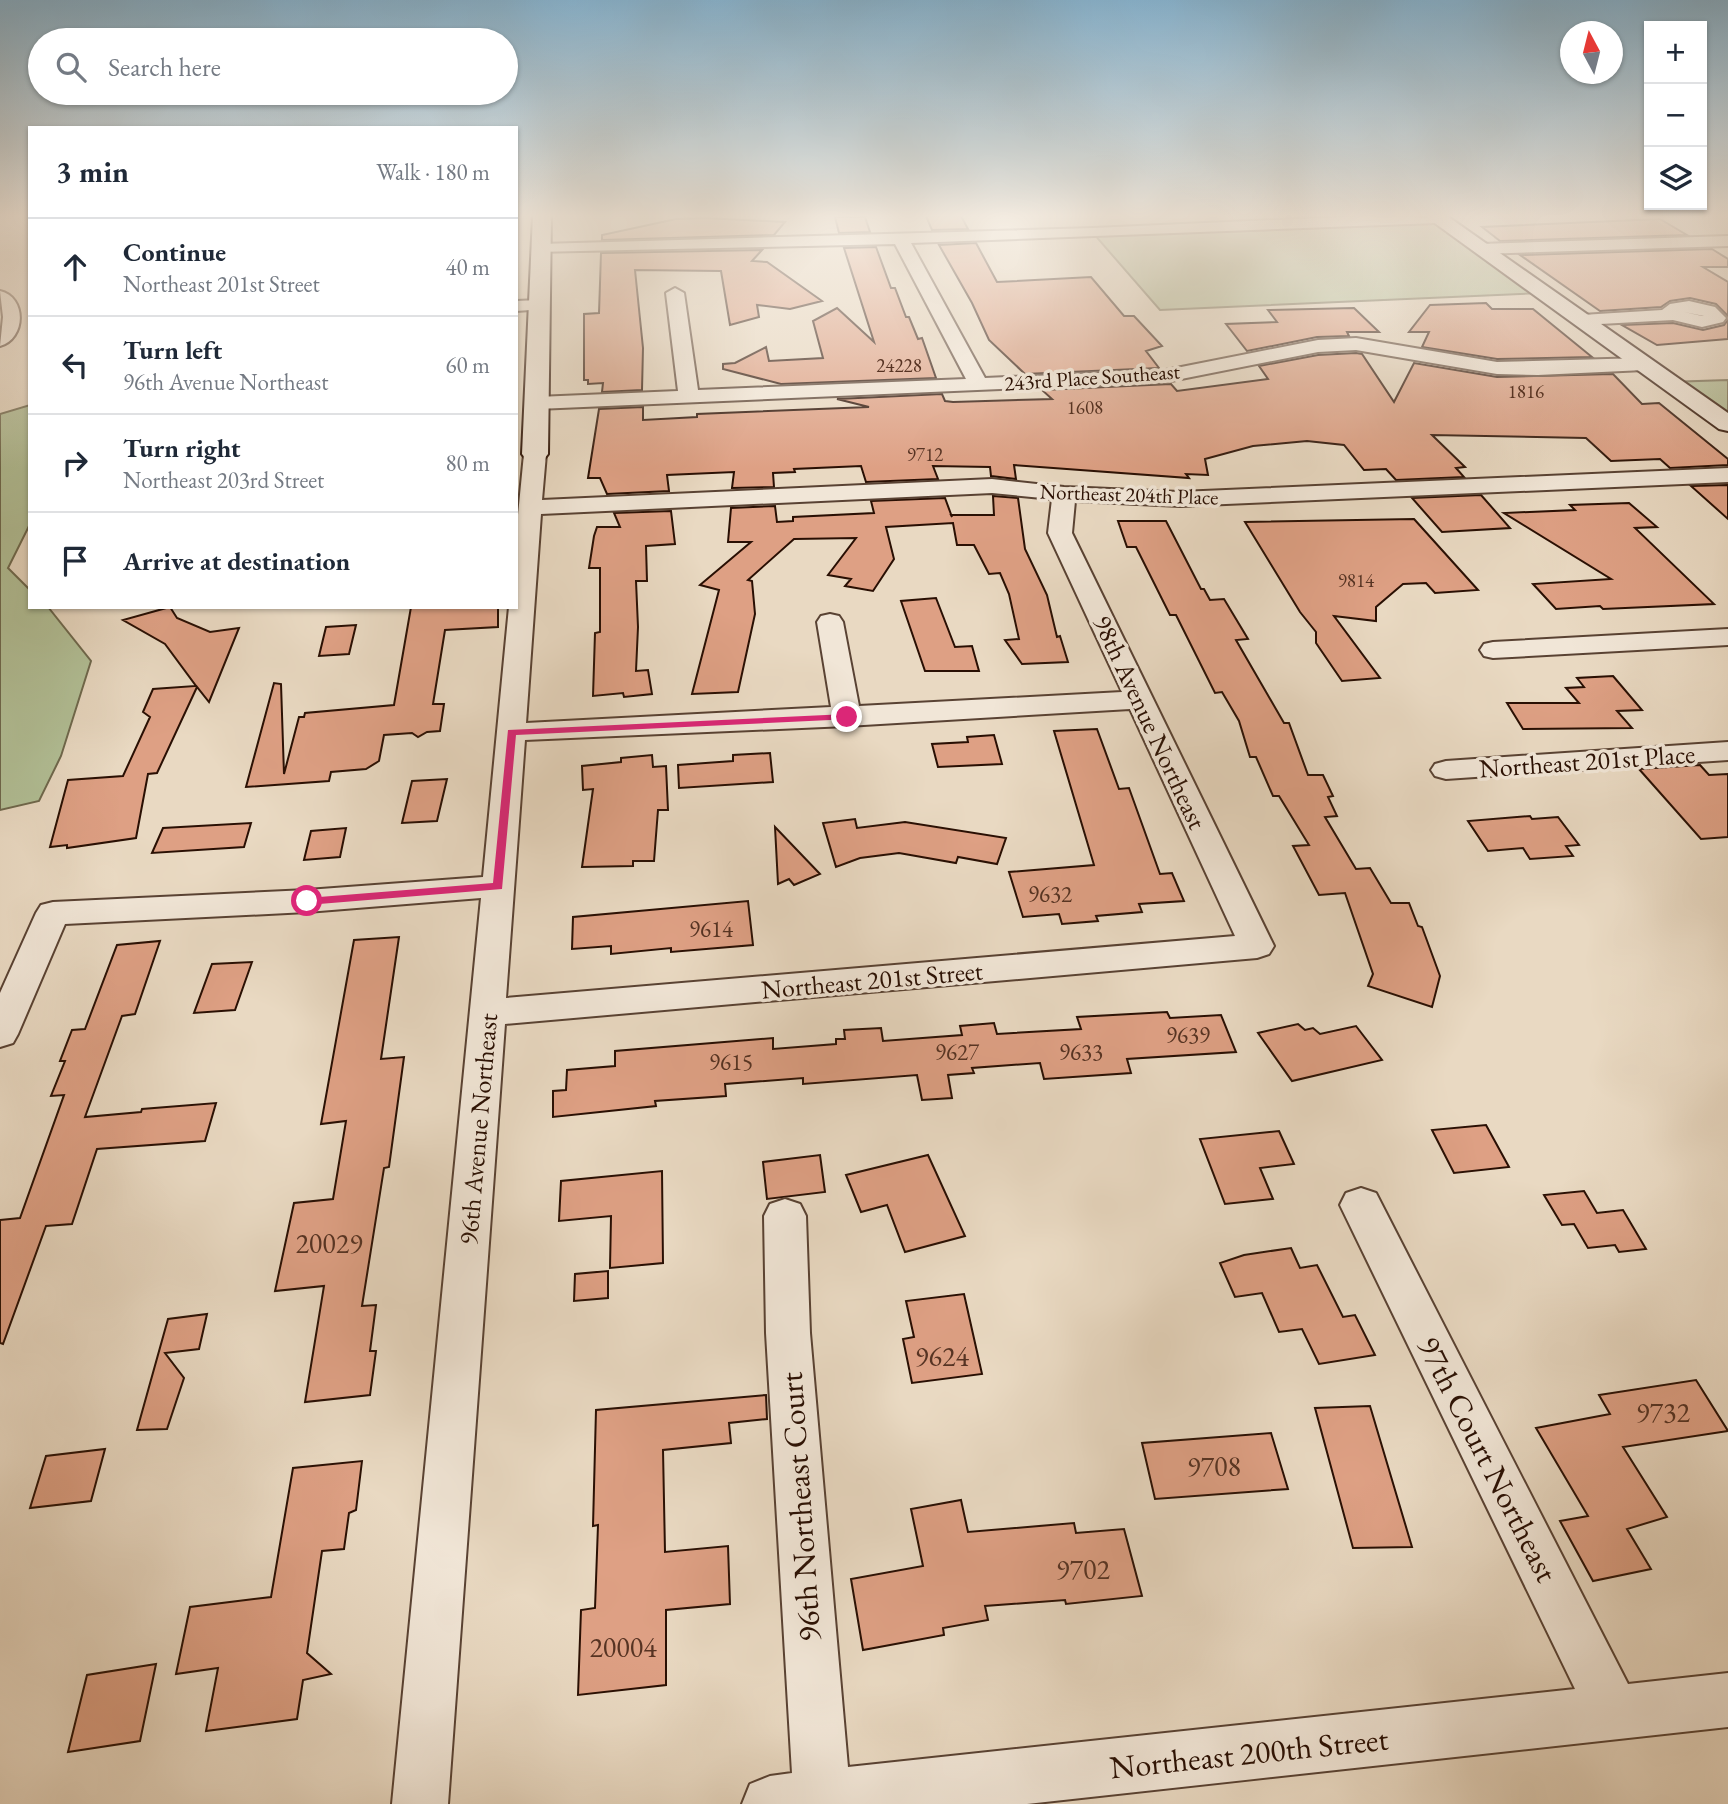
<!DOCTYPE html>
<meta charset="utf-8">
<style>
body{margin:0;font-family:"EB Garamond",serif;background:#f2f2f3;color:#1f2937}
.controls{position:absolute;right:21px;top:21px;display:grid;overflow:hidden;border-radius:0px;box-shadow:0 2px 5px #0004}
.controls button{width:63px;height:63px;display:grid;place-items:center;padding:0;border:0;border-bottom:2px solid #e0e1e3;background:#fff;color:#1f2937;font:35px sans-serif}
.compass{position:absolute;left:1560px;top:21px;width:63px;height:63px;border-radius:50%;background:#fff;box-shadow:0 2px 5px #0004;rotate:353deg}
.stop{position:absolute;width:21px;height:21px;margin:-16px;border:5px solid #db2777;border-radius:50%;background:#fff}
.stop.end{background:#db2777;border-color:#fff;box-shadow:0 2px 7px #0008}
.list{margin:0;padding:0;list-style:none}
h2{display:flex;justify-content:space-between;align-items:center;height:91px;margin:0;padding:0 28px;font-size:30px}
h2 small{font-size:23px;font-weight:400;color:#747a83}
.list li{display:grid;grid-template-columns:46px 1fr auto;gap:21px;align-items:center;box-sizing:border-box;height:98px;padding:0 28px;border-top:2px solid #e0e1e3}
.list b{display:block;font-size:26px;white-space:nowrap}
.list p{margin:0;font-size:23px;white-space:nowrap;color:#747a83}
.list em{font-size:23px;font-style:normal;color:#747a83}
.icon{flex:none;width:38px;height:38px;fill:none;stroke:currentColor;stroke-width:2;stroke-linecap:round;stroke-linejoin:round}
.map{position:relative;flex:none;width:1728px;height:1804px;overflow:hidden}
.search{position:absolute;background:#fff;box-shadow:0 2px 5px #0004;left:28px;top:28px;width:490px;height:77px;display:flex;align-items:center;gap:18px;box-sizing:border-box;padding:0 24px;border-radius:38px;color:#747a83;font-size:26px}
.panel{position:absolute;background:#fff;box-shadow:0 2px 5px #0004;left:28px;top:126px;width:490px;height:483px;border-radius:0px}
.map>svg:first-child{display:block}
.green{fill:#b2c097;stroke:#6e684d;stroke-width:2}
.building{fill:#dea084;stroke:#290f03;stroke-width:2}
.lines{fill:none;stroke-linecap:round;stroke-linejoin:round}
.street-casing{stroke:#594233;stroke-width:4}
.secondary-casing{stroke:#290f03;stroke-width:4}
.street{fill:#f1e6d7;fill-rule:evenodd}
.secondary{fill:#f1e6d7;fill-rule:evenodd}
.route{fill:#db2777}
.labels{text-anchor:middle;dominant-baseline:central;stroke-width:7;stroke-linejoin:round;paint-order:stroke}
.far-number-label{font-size:19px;fill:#563323}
.far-street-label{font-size:21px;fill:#290f03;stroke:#f1e6d7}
.number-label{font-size:23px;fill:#563323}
.street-label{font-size:26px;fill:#290f03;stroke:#f1e6d7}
.near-number-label{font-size:28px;fill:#563323}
.near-street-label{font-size:32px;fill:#290f03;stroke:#f1e6d7}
</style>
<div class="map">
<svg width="1728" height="1804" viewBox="0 0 1728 1804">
<rect width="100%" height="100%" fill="#e9d9c2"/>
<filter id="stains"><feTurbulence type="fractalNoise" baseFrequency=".00286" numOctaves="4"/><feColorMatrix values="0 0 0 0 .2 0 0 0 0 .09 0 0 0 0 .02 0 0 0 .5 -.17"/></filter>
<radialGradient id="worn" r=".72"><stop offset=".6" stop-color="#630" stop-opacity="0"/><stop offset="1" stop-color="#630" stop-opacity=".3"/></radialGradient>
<!-- green -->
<path class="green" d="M 1337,216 L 1434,216 L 1542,293 L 1160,310 L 1093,233 L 1338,224 Z
M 1728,380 L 1728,423 L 1669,382 Z
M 30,405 L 30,524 L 8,568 L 30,590 L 30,607 L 48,607 L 91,661 L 61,756 L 39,801 L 0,810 L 0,414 Z"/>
<!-- building -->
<path class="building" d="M 926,216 L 961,216 L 968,229 L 932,230 Z
M 835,217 L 865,217 L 870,232 L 839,233 Z
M 705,218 L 785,222 L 774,235 L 602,240 L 602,235 L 676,219 Z
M 1660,219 L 1687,235 L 1500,241 L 1482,227 Z
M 976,243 L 997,282 L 1091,277 L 1124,316 L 1134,316 L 1162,346 L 1146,351 L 1159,368 L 1025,374 L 989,340 L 972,303 L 939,245 Z
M 876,247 L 891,288 L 895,288 L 906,317 L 909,317 L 918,339 L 922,338 L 936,378 L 781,384 L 723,369 L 723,364 L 735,363 L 766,347 L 769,361 L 823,358 L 813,321 L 837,308 L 874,342 L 844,248 Z
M 1712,249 L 1728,259 L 1728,267 L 1703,267 L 1728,282 L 1728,316 L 1716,304 L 1690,298 L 1670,301 L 1661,307 L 1600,311 L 1520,255 Z
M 762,250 L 752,261 L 767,262 L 822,301 L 790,309 L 757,305 L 759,317 L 730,325 L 721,271 L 635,270 L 643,348 L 642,390 L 602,392 L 603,383 L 588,384 L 588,380 L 584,380 L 584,314 L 599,313 L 601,253 Z
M 1486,303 L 1492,309 L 1533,309 L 1592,357 L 1497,359 L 1422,347 L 1429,332 L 1409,332 L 1430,305 Z
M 1354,308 L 1379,332 L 1347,332 L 1349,336 L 1317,337 L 1247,351 L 1226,324 L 1277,322 L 1268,310 Z
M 1728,320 L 1728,339 L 1657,345 L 1622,325 L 1673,323 L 1703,330 L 1724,325 Z
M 1356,353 L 1362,354 L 1394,402 L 1414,363 L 1497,377 L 1613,374 L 1642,404 L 1659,403 L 1728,459 L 1728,465 L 1670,468 L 1660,459 L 1611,461 L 1586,438 L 1432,435 L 1465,467 L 1456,468 L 1464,477 L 1396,480 L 1386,469 L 1364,470 L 1344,445 L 1307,441 L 1253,446 L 1205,459 L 1208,475 L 1186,474 L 1189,478 L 1014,465 L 1016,479 L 991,476 L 990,467 L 933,466 L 938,479 L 866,482 L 861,466 L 794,469 L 795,472 L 773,473 L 774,487 L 732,488 L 734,472 L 667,475 L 669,491 L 607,494 L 600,478 L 588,478 L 599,409 L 643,407 L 643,420 L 697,417 L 697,414 L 869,407 L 837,399 L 942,394 L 945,401 L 953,402 L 1052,399 L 1042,390 L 1171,384 L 1177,391 L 1268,379 L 1259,366 L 1318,355 Z
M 1728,485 L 1728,519 L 1691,486 Z
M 1481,495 L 1510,528 L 1442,532 L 1412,498 Z
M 993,496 L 1018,498 L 1025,549 L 1047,595 L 1057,637 L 1060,636 L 1068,662 L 1022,664 L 1005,640 L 1019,639 L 1009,594 L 1000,573 L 989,574 L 974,545 L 957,545 L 953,523 L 886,527 L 894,559 L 873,591 L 845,586 L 851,579 L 828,575 L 856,538 L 794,539 L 748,580 L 752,581 L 755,614 L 738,692 L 692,694 L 719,590 L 700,585 L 751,542 L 728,542 L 731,508 L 775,506 L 777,522 L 793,521 L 793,517 L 874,513 L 871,501 L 945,498 L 952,517 L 951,515 L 994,515 Z
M 1629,503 L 1657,527 L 1635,528 L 1714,604 L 1603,609 L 1600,606 L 1556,609 L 1533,584 L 1611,579 L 1504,513 L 1575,510 L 1570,505 Z
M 671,511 L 675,544 L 646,546 L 647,581 L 636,581 L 638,627 L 636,671 L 648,670 L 652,694 L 624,697 L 623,693 L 593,696 L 595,633 L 600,632 L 600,568 L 589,568 L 594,536 L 597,527 L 620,527 L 614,513 Z
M 1414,519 L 1478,590 L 1435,593 L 1426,583 L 1403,584 L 1376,607 L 1376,621 L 1334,616 L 1380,678 L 1342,681 L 1316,643 L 1316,632 L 1300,612 L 1245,522 Z
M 1118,521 L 1166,521 L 1201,589 L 1204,589 L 1210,600 L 1224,599 L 1248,639 L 1236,640 L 1284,723 L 1289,723 L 1308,775 L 1323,775 L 1333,796 L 1328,797 L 1337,816 L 1325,817 L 1356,869 L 1370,868 L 1391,903 L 1409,903 L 1418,926 L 1422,927 L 1440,976 L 1432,1007 L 1368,986 L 1373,974 L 1345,893 L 1319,895 L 1293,846 L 1309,845 L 1279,796 L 1273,796 L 1256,757 L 1250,757 L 1239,721 L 1222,692 L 1215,693 L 1176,615 L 1170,615 L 1136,547 L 1127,547 Z
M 936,598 L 955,647 L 972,646 L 979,671 L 925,671 L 901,601 Z
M 170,607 L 177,618 L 210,632 L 239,628 L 209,702 L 197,687 L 157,773 L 148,774 L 136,838 L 67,848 L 67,845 L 50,847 L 68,780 L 123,776 L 150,717 L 143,712 L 153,689 L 196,686 L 165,644 L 123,620 Z
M 411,607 L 498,607 L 498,627 L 445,630 L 433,704 L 444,704 L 440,731 L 427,732 L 418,737 L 412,733 L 384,735 L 379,761 L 366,769 L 331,772 L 329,781 L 246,787 L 274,683 L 281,684 L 284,774 L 299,717 L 304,717 L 305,713 L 394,705 Z
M 356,625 L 349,654 L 319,656 L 326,627 Z
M 1613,676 L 1642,710 L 1617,711 L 1632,728 L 1523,729 L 1507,703 L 1579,703 L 1566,688 L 1584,687 L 1577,678 Z
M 1097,729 L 1119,789 L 1129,788 L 1160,874 L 1172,873 L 1184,901 L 1139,904 L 1142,912 L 1096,916 L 1098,921 L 1062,924 L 1059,914 L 1023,917 L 1009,872 L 1094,865 L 1054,731 Z
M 994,735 L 1002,764 L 938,767 L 932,744 L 968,742 L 967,737 Z
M 770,753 L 773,782 L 679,788 L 678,765 L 733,761 L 733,755 Z
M 652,755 L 653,767 L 666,766 L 668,810 L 658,810 L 654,861 L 633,861 L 633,866 L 582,867 L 593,789 L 583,790 L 582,766 L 621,762 L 621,758 Z
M 1700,765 L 1709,775 L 1728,774 L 1728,837 L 1701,839 L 1639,769 Z
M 447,779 L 437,821 L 402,823 L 412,781 Z
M 1530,816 L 1532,819 L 1558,817 L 1579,845 L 1566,846 L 1573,856 L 1530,859 L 1523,848 L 1488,851 L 1468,821 Z
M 855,819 L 857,828 L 905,822 L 1006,838 L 997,864 L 958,857 L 956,863 L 899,853 L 860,858 L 836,867 L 823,823 Z
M 251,823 L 244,847 L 152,853 L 163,828 Z
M 775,827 L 820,874 L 794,885 L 789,879 L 778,884 Z
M 346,828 L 340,857 L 304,860 L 311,831 Z
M 748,901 L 753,945 L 671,952 L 671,948 L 611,954 L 611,946 L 572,949 L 573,917 Z
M 399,937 L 381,1059 L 404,1057 L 389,1167 L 384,1168 L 362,1306 L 376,1305 L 370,1351 L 376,1351 L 370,1395 L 305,1402 L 324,1286 L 275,1291 L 294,1203 L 333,1199 L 346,1121 L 321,1124 L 354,940 Z
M 160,941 L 135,1014 L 122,1016 L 85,1117 L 141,1112 L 142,1109 L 216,1103 L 205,1141 L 97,1149 L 72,1224 L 46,1226 L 3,1344 L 0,1343 L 0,1220 L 20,1218 L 64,1095 L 51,1096 L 65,1061 L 60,1061 L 72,1030 L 85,1029 L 117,945 Z
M 252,962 L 235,1010 L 194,1013 L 212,964 Z
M 1167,1012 L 1170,1018 L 1221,1015 L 1236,1052 L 1127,1059 L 1131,1073 L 1044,1079 L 1040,1063 L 972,1068 L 974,1073 L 948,1075 L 952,1098 L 922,1100 L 917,1075 L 803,1084 L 803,1078 L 725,1084 L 726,1096 L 655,1101 L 656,1106 L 553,1117 L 553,1091 L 566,1090 L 567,1070 L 615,1066 L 615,1051 L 773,1038 L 773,1049 L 836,1044 L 836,1039 L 845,1039 L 844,1030 L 881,1028 L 883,1041 L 962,1035 L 960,1026 L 994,1023 L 997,1034 L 1081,1029 L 1077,1017 Z
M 1298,1024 L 1305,1030 L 1313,1028 L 1320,1034 L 1356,1026 L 1382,1060 L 1292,1081 L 1258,1033 Z
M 1486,1125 L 1509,1167 L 1454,1173 L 1432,1130 Z
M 1279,1131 L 1294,1164 L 1260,1168 L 1273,1199 L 1225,1204 L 1200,1139 Z
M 820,1155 L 825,1192 L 767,1199 L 763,1162 Z
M 928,1155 L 965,1236 L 905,1252 L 887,1205 L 861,1212 L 846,1175 Z
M 662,1171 L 663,1263 L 610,1268 L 611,1216 L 559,1221 L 561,1181 Z
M 1584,1191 L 1597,1213 L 1623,1210 L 1646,1249 L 1619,1252 L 1615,1245 L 1588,1248 L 1574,1224 L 1562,1225 L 1544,1195 Z
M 1291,1248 L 1300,1268 L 1317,1265 L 1343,1317 L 1355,1315 L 1375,1355 L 1319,1364 L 1302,1329 L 1279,1332 L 1262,1293 L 1235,1297 L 1220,1263 L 1244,1255 Z
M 608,1271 L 608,1298 L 574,1301 L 575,1274 Z
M 964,1294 L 982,1374 L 912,1383 L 903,1339 L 914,1337 L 906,1301 Z
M 207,1314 L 199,1349 L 165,1353 L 184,1378 L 167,1429 L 137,1430 L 168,1319 Z
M 1696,1380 L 1728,1431 L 1623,1447 L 1667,1517 L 1627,1529 L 1651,1569 L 1593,1581 L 1560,1521 L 1588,1516 L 1536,1428 L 1610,1414 L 1599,1395 Z
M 766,1395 L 767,1419 L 729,1423 L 731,1443 L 663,1450 L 665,1552 L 728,1546 L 730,1604 L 666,1610 L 666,1685 L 578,1695 L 581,1610 L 595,1608 L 598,1525 L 593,1526 L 596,1410 Z
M 1370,1406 L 1412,1547 L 1353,1548 L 1315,1408 Z
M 1271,1433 L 1288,1489 L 1155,1499 L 1142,1443 Z
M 105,1449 L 91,1501 L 30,1508 L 46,1456 Z
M 362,1461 L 356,1510 L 349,1513 L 344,1549 L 322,1551 L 307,1653 L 331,1674 L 303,1680 L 297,1719 L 206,1731 L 218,1668 L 176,1674 L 190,1607 L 271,1597 L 293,1468 Z
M 961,1500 L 968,1532 L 1074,1523 L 1076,1533 L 1124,1529 L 1142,1596 L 1066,1604 L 1065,1600 L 985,1606 L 988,1620 L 943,1628 L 944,1635 L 863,1650 L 851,1579 L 923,1566 L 911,1509 Z
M 156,1664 L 140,1741 L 68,1752 L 87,1675 Z"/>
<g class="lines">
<defs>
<path id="street" d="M 1364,216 L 1445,218 L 1437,223 L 911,243 L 985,378 L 1166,370 L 1318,340 L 1356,338 L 1497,362 L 1644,358 L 1654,364 L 1644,370 L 1538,375 L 1497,374 L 1356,350 L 1318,352 L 1166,382 L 537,409 L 530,407 L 527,403 L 530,399 L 537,397 L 678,391 L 666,293 L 675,288 L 684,293 L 698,390 L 966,379 L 895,244 L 535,252 L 533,249 L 535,246 L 541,244 L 1093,228 Z
M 1728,236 L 1728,246 L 1480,254 L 1472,249 L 1480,244 Z
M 0,291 C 27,297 26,339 0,346 L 3,317 Z
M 539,300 L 548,305 L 545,309 L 516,311 L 516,301 Z
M 1689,301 L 1715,307 L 1726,318 L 1723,322 L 1702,327 L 1673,320 L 1582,325 L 1573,320 L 1582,315 L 1662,310 L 1670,304 ZM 1684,312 L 1704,316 L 1702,316 Z
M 535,447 L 543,449 L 546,454 L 542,500 L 992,479 L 1064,487 L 1180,492 L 1728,468 L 1728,482 L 1180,506 L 1075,501 L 1072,533 L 1274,946 L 1269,954 L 1257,958 L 505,1024 L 448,1804 L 392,1804 L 481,898 L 307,912 L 65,924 L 18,1034 L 13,1043 L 0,1047 L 0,993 L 36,913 L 41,905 L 53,902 L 307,890 L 483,877 L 509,607 L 516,607 L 516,535 L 524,454 L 527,449 ZM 992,493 L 1052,499 L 1048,533 L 1122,692 L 859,706 L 843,622 L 839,616 L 830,614 L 821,616 L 817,622 L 831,707 L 526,723 L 541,514 ZM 1130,709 L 1235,936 L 506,998 L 525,740 L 847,726 Z
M 1728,629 L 1728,645 L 1493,658 L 1484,656 L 1480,650 L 1484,644 L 1493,642 Z
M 1728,742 L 1728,760 L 1446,779 L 1435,776 L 1431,770 L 1435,764 L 1446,761 Z
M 1361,1188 L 1376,1193 L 1628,1684 L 1728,1673 L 1728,1727 L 1027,1804 L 742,1804 L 750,1784 L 770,1776 L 792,1773 L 766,1333 L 764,1216 L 770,1204 L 785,1199 L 800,1204 L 806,1216 L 810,1333 L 848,1767 L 1575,1689 L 1340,1205 L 1346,1193 Z"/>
<path id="secondary" d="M 533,216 L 551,216 L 548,454 L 544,459 L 535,462 L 526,459 L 522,454 Z
M 1425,216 L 1447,216 L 1728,413 L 1728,431 L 1719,429 Z"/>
</defs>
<!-- street casing -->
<use href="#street" class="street-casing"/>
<!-- secondary casing -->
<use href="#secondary" class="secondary-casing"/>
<!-- street -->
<use href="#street" class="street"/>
<!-- secondary -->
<use href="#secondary" class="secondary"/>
</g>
<!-- sky -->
<linearGradient id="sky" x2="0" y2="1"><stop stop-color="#87b6d4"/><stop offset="0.46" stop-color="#f5eee4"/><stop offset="1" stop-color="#f5eee4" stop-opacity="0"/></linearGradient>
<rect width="1728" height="469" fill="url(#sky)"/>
<!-- route -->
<path class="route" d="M 847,714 L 852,717 L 851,719 L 516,735 L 502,889 L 307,905 L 301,901 L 307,898 L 493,883 L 508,730 Z"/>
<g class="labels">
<!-- far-number labels -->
<g class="far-number-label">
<text x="899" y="365">24228</text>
<text x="1526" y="391">1816</text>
<text x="1085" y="407">1608</text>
<text x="925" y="454">9712</text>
<text x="1356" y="580">9814</text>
</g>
<!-- far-street labels -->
<g class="far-street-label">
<text transform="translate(1092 377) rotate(-4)">243rd Place Southeast</text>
<text transform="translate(1129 494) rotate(2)">Northeast 204th Place</text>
</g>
<!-- number labels -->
<g class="number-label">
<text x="1050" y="894">9632</text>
<text x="711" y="929">9614</text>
<text x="1188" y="1035">9639</text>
<text x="957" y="1052">9627</text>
<text x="1081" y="1052">9633</text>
<text x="731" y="1062">9615</text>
</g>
<!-- street labels -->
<g class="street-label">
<text transform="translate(1150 722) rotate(65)">98th Avenue Northeast</text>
<text transform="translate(1587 761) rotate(-4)">Northeast 201st Place</text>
<text transform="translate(872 980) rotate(-5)">Northeast 201st Street</text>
<text transform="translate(478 1129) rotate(-85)">96th Avenue Northeast</text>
</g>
<!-- near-number labels -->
<g class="near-number-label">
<text x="329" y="1243">20029</text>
<text x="942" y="1356">9624</text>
<text x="1663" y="1412">9732</text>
<text x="1214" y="1466">9708</text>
<text x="1083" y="1569">9702</text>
<text x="623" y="1647">20004</text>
</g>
<!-- near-street labels -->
<g class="near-street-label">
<text transform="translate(1488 1459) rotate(63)">97th Court Northeast</text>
<text transform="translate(800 1507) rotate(-94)">96th Northeast Court</text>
<text transform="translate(1249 1753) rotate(-6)">Northeast 200th Street</text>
</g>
</g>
<rect width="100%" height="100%" filter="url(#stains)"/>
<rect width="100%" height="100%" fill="url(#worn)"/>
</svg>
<div class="controls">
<button>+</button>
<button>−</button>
<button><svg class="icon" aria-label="layers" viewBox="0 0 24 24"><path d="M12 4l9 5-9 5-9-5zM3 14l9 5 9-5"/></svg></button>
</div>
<svg class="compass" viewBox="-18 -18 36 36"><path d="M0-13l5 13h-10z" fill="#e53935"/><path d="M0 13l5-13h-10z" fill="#747a83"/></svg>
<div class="stop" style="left:307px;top:901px"></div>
<div class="stop end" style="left:847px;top:717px"></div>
<div class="search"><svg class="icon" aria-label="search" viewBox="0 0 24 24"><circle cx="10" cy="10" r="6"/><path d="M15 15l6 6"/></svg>Search here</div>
<section class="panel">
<h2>3 min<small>Walk · 180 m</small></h2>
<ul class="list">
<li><svg class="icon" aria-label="ahead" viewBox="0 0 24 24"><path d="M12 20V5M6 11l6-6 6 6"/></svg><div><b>Continue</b><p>Northeast 201st Street</p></div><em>40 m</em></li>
<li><svg class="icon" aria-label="left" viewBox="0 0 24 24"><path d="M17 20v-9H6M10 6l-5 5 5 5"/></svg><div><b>Turn left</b><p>96th Avenue Northeast</p></div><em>60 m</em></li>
<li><svg class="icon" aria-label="right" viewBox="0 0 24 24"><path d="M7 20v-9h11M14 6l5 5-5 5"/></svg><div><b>Turn right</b><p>Northeast 203rd Street</p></div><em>80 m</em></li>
<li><svg class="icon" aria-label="arrive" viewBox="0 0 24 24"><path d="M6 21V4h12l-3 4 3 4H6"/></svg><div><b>Arrive at destination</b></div></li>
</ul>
</section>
</div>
